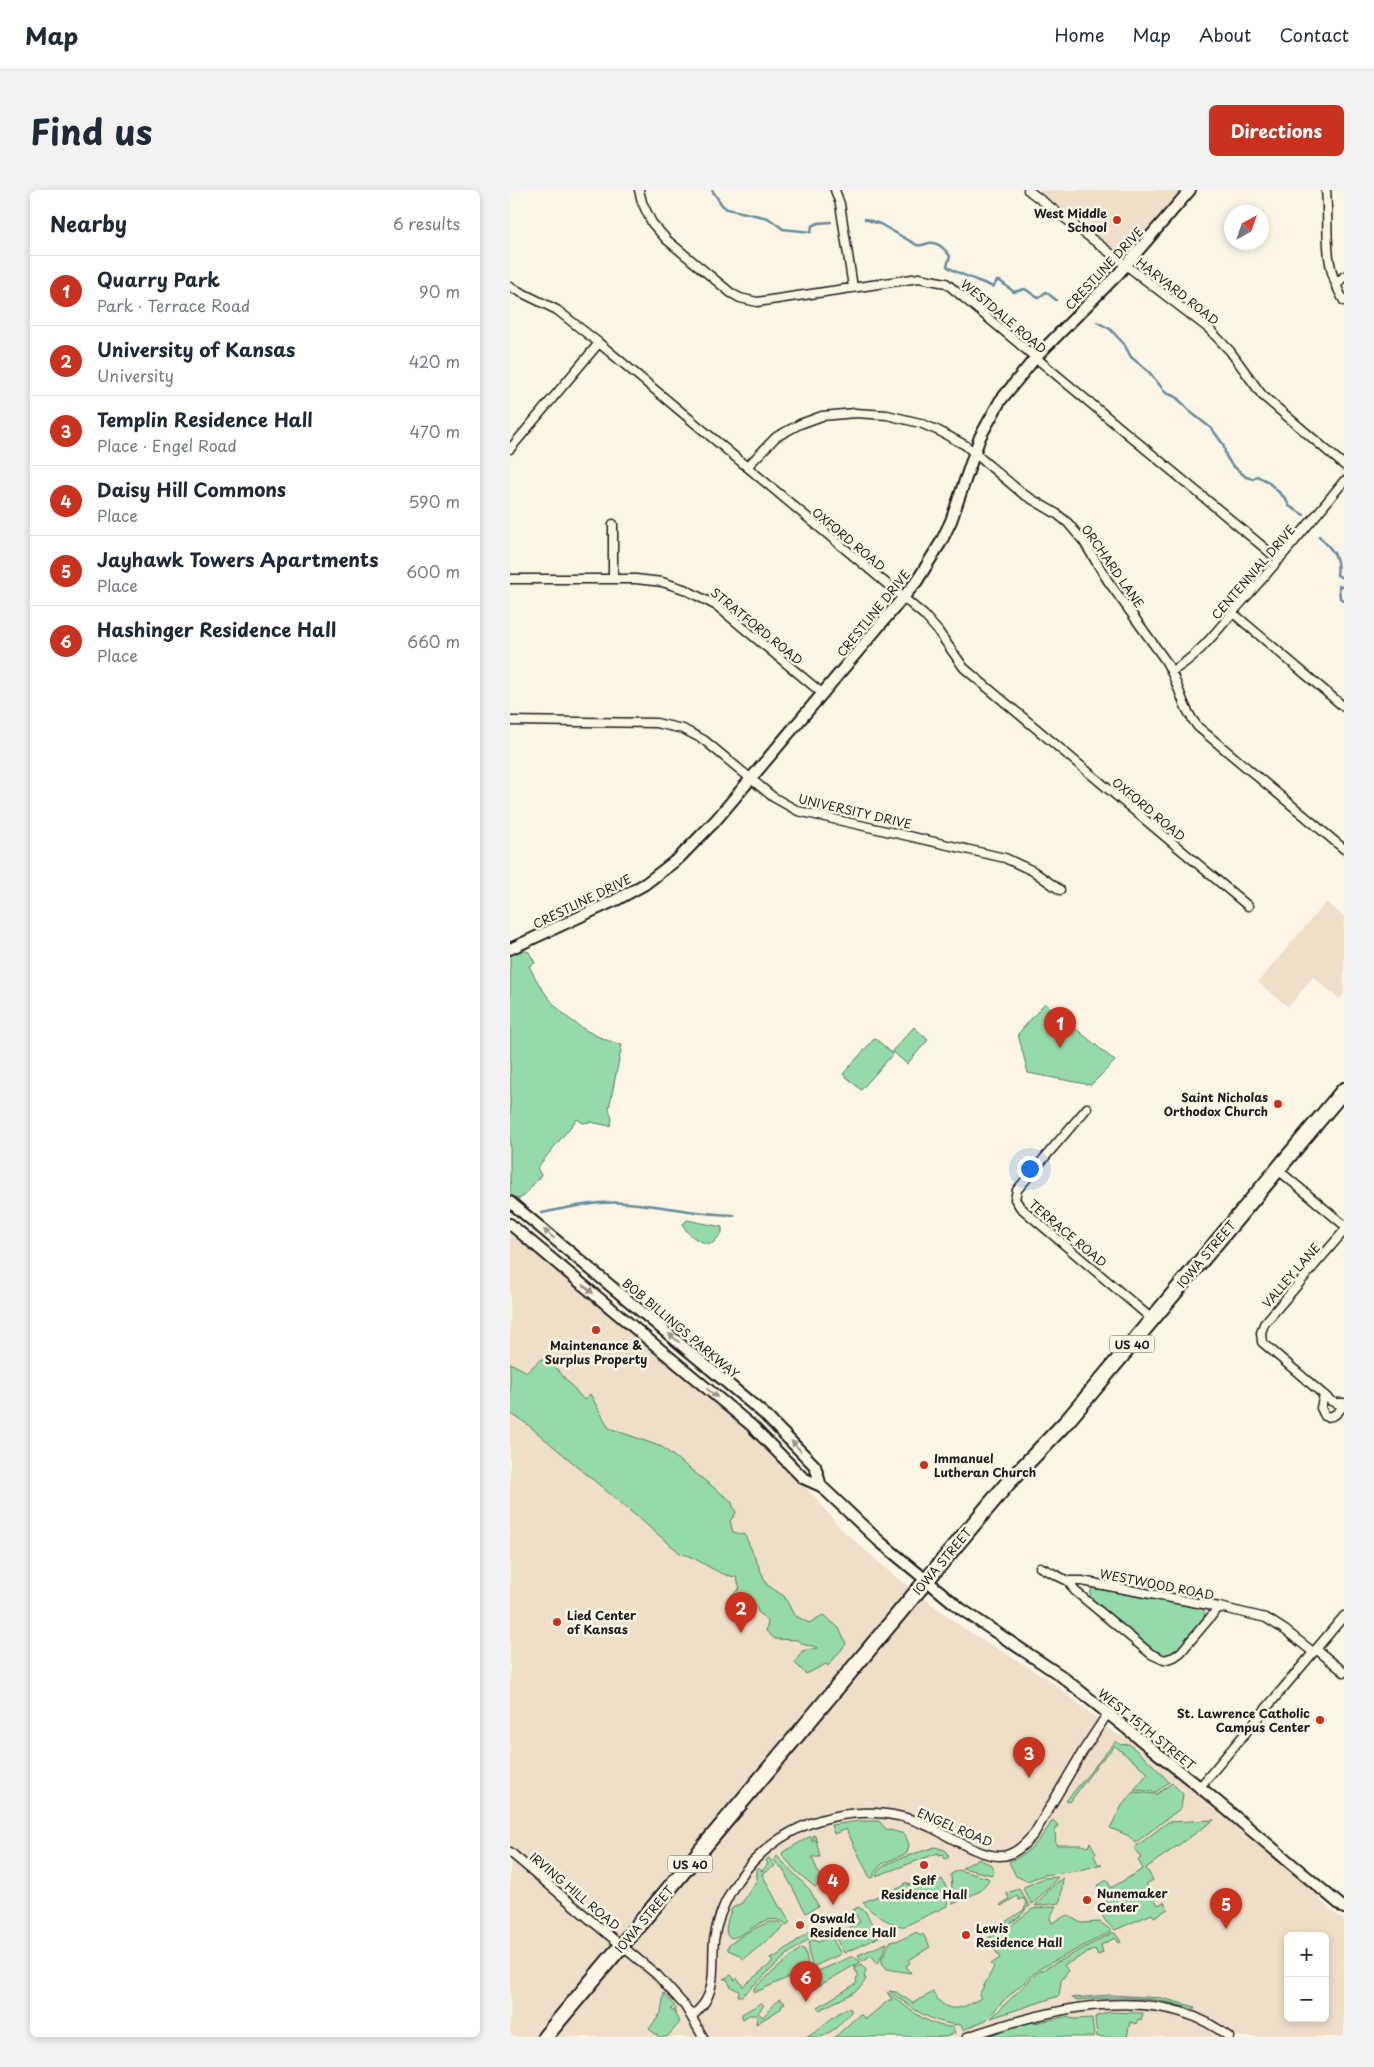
<!DOCTYPE html>
<meta charset="utf-8">
<style>
body{margin:0;font-family:"Playpen Sans",sans-serif;background:#f2f2f3;color:#1f2937}
.controls{position:absolute;right:15px;bottom:15px;display:grid;overflow:hidden;border-radius:8px;box-shadow:0 2px 8px #0003}
.controls button{width:45px;height:45px;display:grid;place-items:center;padding:0;border:0;border-bottom:1px solid #e0e1e3;background:#fff;color:#1f2937;font:25px sans-serif}
.compass{position:absolute;left:714px;top:15px;width:45px;height:45px;border-radius:50%;background:#fff;box-shadow:0 2px 8px #0003;rotate:40deg}
.you{position:absolute;left:519px;top:978px;width:18px;height:18px;margin:-12px;border:4px solid #fff;border-radius:50%;background:#1a73e8;box-shadow:0 0 0 8px #1a73e833}
.badge{display:grid;place-items:center;width:32px;height:32px;border-radius:50%;background:#c8321e;color:#fff;font-size:16px;font-weight:700}
.pin{position:absolute;translate:-50% -41px;filter:drop-shadow(0 1px 2px #0008)}
.pin::after{content:'';position:absolute;top:26px;width:18px;height:15px;background:inherit;clip-path:polygon(0 0,100% 0,50% 100%)}
.list{margin:0;padding:0;list-style:none}
h2{display:flex;justify-content:space-between;align-items:center;height:65px;margin:0;padding:0 20px;font-size:21px}
h2 small{font-size:16px;font-weight:400;color:#747a83}
.list li{display:grid;grid-template-columns:32px 1fr auto;gap:15px;align-items:center;box-sizing:border-box;height:70px;padding:0 20px;border-top:1px solid #e0e1e3}
.list b{display:block;font-size:19px;white-space:nowrap}
.list p{margin:0;font-size:16px;white-space:nowrap;color:#747a83}
.list em{font-size:16px;font-style:normal;color:#747a83}
.map{position:relative;flex:none;width:834px;height:1847px;overflow:hidden;border-radius:8px}
header{display:flex;align-items:center;gap:30px;box-sizing:border-box;height:70px;padding:0 25px;background:#fff;border-bottom:1px solid #e0e1e3}
header strong{font-size:24px}
nav{display:flex;gap:28px;margin-inline-start:auto;font-size:18px}
.intro{display:flex;align-items:center;justify-content:space-between;box-sizing:border-box;height:120px;padding:0 30px}
h1{margin:0;font-size:35px}
.button{padding:12px 22px;border-radius:8px;background:#c8321e;color:#fff;font-size:18px;font-weight:700}
main{display:flex;gap:30px;padding:0 30px}
aside{flex:1;background:#fff;border-radius:8px;box-shadow:0 2px 8px #0003}
.map>svg:first-child{display:block}
.built{fill:#efdec8;fill-rule:evenodd}
.green{fill:#95dba9;stroke:#587c62}
.lines{fill:none;stroke-linecap:round;stroke-linejoin:round}
.stream{stroke:#628c9d;stroke-width:2.5}
.street-casing{stroke:#1c1c1c;stroke-width:11}
.secondary-casing{stroke:#1c1c1c;stroke-width:14}
.highway-casing{stroke:#1c1c1c;stroke-width:18}
.street{stroke:#fcf5e5;stroke-width:8}
.secondary{stroke:#fcf5e5;stroke-width:10}
.highway{stroke:#fcf5e5;stroke-width:14}
.street-bridge-casing{stroke:#1c1c1c;stroke-width:11;stroke-linecap:butt}
.street-bridge{stroke:#fcf5e5;stroke-width:8}
.oneway{fill:#97938b}
.poi-dot{fill:#c8321e;stroke:#fcf5e5;stroke-width:2}
.labels{text-anchor:middle;dominant-baseline:central;stroke-width:5;stroke-linejoin:round;paint-order:stroke}
.shield{fill:#fcf5e5;stroke:#5f5d58;stroke-width:1}
.shield-label{font-size:11px;font-weight:bold;fill:#1c1c1c}
.poi-label{font-size:12px;font-weight:bold;fill:#1c1c1c;stroke:#fcf5e5;text-anchor:start}
.street-label{font-size:12px;fill:#1c1c1c;stroke:#fcf5e5}
</style>
<header>
<strong>Map</strong>
<nav><a>Home</a><a>Map</a><a>About</a><a>Contact</a></nav>
</header>
<div class="intro"><h1>Find us</h1><a class="button">Directions</a></div>
<main>
<aside>
<h2>Nearby<small>6 results</small></h2>
<ul class="list">
<li><span class="badge">1</span><div><b>Quarry Park</b><p>Park · Terrace Road</p></div><em>90 m</em></li>
<li><span class="badge">2</span><div><b>University of Kansas</b><p>University</p></div><em>420 m</em></li>
<li><span class="badge">3</span><div><b>Templin Residence Hall</b><p>Place · Engel Road</p></div><em>470 m</em></li>
<li><span class="badge">4</span><div><b>Daisy Hill Commons</b><p>Place</p></div><em>590 m</em></li>
<li><span class="badge">5</span><div><b>Jayhawk Towers Apartments</b><p>Place</p></div><em>600 m</em></li>
<li><span class="badge">6</span><div><b>Hashinger Residence Hall</b><p>Place</p></div><em>660 m</em></li>
</ul>
</aside>
<div class="map">
<svg width="834" height="1847" viewBox="0 0 834 1847">
<rect width="100%" height="100%" fill="#fcf5e5"/>
<filter id="ink" filterUnits="userSpaceOnUse"><feTurbulence type="fractalNoise" baseFrequency=".02" numOctaves="2"/><feDisplacementMap in="SourceGraphic" scale="10" xChannelSelector="R" yChannelSelector="G"/><feConvolveMatrix kernelMatrix="1 2 1 2 8 2 1 2 1" color-interpolation-filters="sRGB"/></filter>
<g filter="url(#ink)">
<!-- built -->
<path class="built" d="M 528,0 L 672,0 L 621,61 L 613,64 L 608,62 Z
M 816,712 L 834,727 L 834,804 L 830,809 L 803,787 L 778,817 L 748,792 Z
M 0,1041 L 240,1241 L 306,1308 L 330,1338 L 383,1385 L 455,1439 L 538,1489 L 606,1544 L 619,1547 L 803,1700 L 813,1713 L 834,1731 L 834,1847 L 0,1847 ZM 778,1746 L 815,1746 L 815,1828 L 778,1828 Z"/>
<!-- green -->
<path class="green" d="M 13,760 L 19,762 L 25,773 L 19,776 C 39,817 68,843 112,855 L 99,918 L 102,929 L 100,936 L 80,932 L 73,933 L 67,929 L 27,978 L 31,985 L 14,1006 L 9,1009 L 0,1005 L 0,765 Z
M 535,813 L 605,871 L 581,895 L 518,883 L 508,844 Z
M 404,837 L 418,850 L 397,874 L 382,861 Z
M 365,848 L 383,864 L 351,900 L 333,884 Z
M 177,1030 L 212,1037 L 212,1043 L 203,1053 C 193,1056 175,1044 173,1034 Z
M 31,1169 L 45,1177 L 74,1210 L 80,1204 L 99,1238 L 152,1257 L 221,1311 L 226,1323 L 220,1331 L 223,1342 L 235,1345 L 257,1395 L 274,1406 L 284,1425 L 299,1433 L 313,1425 L 329,1438 L 336,1454 L 318,1476 L 316,1474 L 296,1484 L 285,1473 L 292,1461 L 307,1458 L 304,1456 L 295,1455 L 287,1450 L 265,1449 L 256,1441 L 258,1432 L 248,1422 L 245,1414 L 238,1411 L 228,1417 L 222,1411 L 222,1405 L 230,1398 L 226,1387 C 205,1385 190,1368 170,1363 L 17,1234 L 0,1223 L 0,1173 L 17,1182 Z
M 582,1398 L 692,1418 L 695,1422 L 694,1428 L 668,1460 L 660,1465 L 652,1466 L 641,1460 L 581,1409 L 580,1403 Z
M 606,1551 L 611,1555 L 619,1554 L 643,1575 L 659,1592 L 646,1602 L 624,1600 L 638,1583 L 605,1556 L 587,1575 L 560,1612 L 556,1611 Z
M 662,1593 L 673,1604 L 671,1618 L 625,1653 L 619,1646 L 600,1638 L 614,1612 L 623,1602 L 647,1604 Z
M 543,1630 L 548,1635 L 545,1641 L 546,1655 L 572,1655 L 578,1657 L 580,1652 L 586,1663 L 584,1666 L 588,1674 L 592,1674 L 567,1681 L 534,1685 L 517,1691 L 506,1686 L 499,1672 C 520,1663 531,1649 543,1630 Z
M 704,1630 L 636,1678 L 643,1690 L 636,1694 L 648,1715 L 654,1712 L 658,1719 L 644,1727 L 642,1724 L 605,1740 L 596,1732 L 592,1725 L 596,1723 L 594,1718 L 599,1715 L 587,1696 L 597,1690 L 601,1698 L 633,1679 L 628,1670 L 631,1668 L 624,1658 L 658,1632 Z
M 350,1631 L 369,1631 L 376,1639 L 395,1644 L 399,1655 L 397,1663 L 372,1674 L 364,1683 L 364,1687 L 360,1688 L 336,1639 L 324,1644 L 321,1635 Z
M 305,1645 L 310,1667 L 302,1667 L 312,1693 L 305,1697 L 287,1682 L 272,1665 L 273,1662 L 301,1646 L 302,1652 L 304,1651 L 303,1646 Z
M 425,1657 L 435,1660 L 439,1667 L 435,1669 L 433,1664 L 429,1665 L 428,1663 L 366,1686 C 367,1672 412,1662 425,1657 Z
M 267,1666 L 300,1700 L 308,1716 L 296,1723 L 272,1678 L 270,1678 L 264,1670 Z
M 259,1668 L 265,1676 L 252,1684 L 270,1718 L 272,1718 L 280,1732 L 277,1735 C 261,1720 243,1739 228,1746 C 208,1755 219,1725 222,1718 L 232,1713 L 247,1690 L 247,1679 L 248,1678 L 252,1681 L 258,1674 L 256,1670 Z
M 468,1669 L 482,1675 L 484,1682 L 482,1685 L 452,1678 Z
M 448,1680 L 478,1688 L 479,1690 L 470,1701 L 443,1714 L 441,1684 Z
M 426,1686 L 428,1690 L 425,1692 L 432,1689 L 438,1701 L 437,1716 L 395,1736 C 385,1738 358,1721 353,1712 L 394,1696 L 394,1694 L 397,1692 L 398,1695 Z
M 548,1687 L 524,1713 L 522,1714 L 513,1699 L 514,1697 L 534,1688 Z
M 553,1688 L 550,1713 L 525,1716 L 545,1693 Z
M 509,1699 L 520,1716 L 516,1718 C 512,1727 502,1732 494,1736 L 492,1734 L 514,1720 L 514,1718 L 517,1715 L 513,1708 L 509,1710 L 507,1706 L 491,1716 L 490,1715 L 499,1709 L 497,1703 Z
M 546,1716 L 540,1728 L 542,1733 L 557,1725 L 571,1733 L 590,1732 L 602,1741 L 529,1779 L 493,1811 L 476,1830 L 453,1840 L 451,1835 C 419,1833 404,1819 379,1801 L 386,1802 L 403,1813 L 423,1802 C 436,1825 450,1820 471,1808 L 469,1805 L 484,1777 L 481,1774 L 490,1768 L 478,1748 L 502,1735 L 522,1719 Z
M 348,1717 L 355,1721 L 369,1747 L 334,1763 L 324,1745 L 350,1732 L 343,1720 Z
M 260,1732 L 268,1732 L 275,1736 L 234,1769 L 227,1764 L 218,1760 L 218,1756 C 230,1746 245,1737 260,1732 Z
M 304,1738 L 306,1744 L 278,1764 L 232,1806 L 228,1806 L 229,1801 L 221,1797 L 217,1789 L 213,1789 L 221,1785 L 225,1790 L 227,1788 L 233,1796 L 263,1772 L 260,1768 L 263,1766 L 265,1767 Z
M 407,1742 L 410,1746 L 413,1744 L 420,1757 L 399,1770 L 400,1773 L 396,1776 L 401,1783 L 377,1779 L 372,1773 L 372,1768 L 380,1752 L 390,1750 Z
M 602,1743 L 605,1743 L 611,1752 L 609,1753 L 605,1748 L 591,1755 L 593,1763 L 588,1765 L 585,1759 L 554,1775 L 558,1781 L 551,1791 L 549,1806 L 481,1828 L 527,1783 Z
M 321,1746 L 331,1764 L 305,1776 L 302,1775 L 299,1765 L 299,1752 L 303,1750 L 309,1752 Z
M 377,1753 L 368,1774 L 361,1765 L 353,1771 L 348,1765 Z
M 291,1758 L 295,1760 L 298,1775 L 295,1780 L 246,1802 L 244,1801 L 244,1798 Z
M 343,1766 L 351,1772 L 346,1775 L 343,1775 L 343,1776 L 302,1800 L 290,1800 L 288,1792 L 290,1789 Z
M 352,1774 L 356,1780 L 354,1787 L 356,1788 C 352,1803 324,1811 310,1820 L 308,1817 L 347,1793 L 346,1788 L 349,1786 L 344,1778 Z
M 377,1802 C 396,1816 417,1837 443,1837 L 445,1843 L 436,1847 L 325,1847 L 350,1824 L 356,1829 L 379,1810 L 382,1810 Z
M 154,1803 L 165,1816 L 161,1819 L 163,1822 L 166,1818 L 165,1825 L 170,1832 L 157,1847 L 149,1847 L 139,1839 L 151,1823 Z
M 600,1805 L 652,1808 L 685,1817 L 684,1820 C 648,1806 607,1806 568,1810 L 562,1808 Z
M 269,1809 L 275,1813 L 271,1816 L 272,1818 L 246,1834 L 247,1825 L 239,1825 L 233,1829 L 232,1827 L 232,1824 L 251,1813 L 254,1815 L 248,1823 L 253,1827 Z
M 337,1818 L 341,1819 L 341,1822 L 326,1838 L 312,1847 L 296,1847 C 313,1837 320,1828 337,1818 Z
M 599,1822 L 633,1823 L 631,1830 L 628,1829 L 626,1834 L 620,1832 L 617,1847 L 587,1847 L 585,1827 Z
M 554,1827 L 565,1829 L 582,1828 L 584,1847 L 474,1847 L 524,1830 L 525,1833 Z"/>
<g class="lines">
<!-- stream -->
<path class="stream" d="M 202,0 L 212,15 L 217,19 L 258,28 L 273,39 L 301,42 L 302,36 L 308,33 L 321,32
M 355,29 L 370,34 L 407,55 C 413,56 414,54 419,53 C 427,51 436,60 440,66 L 437,76 C 442,82 473,92 483,97 L 487,91 L 490,91 L 504,102 L 515,99 L 528,108 L 536,102 L 546,110
M 587,132 L 600,139 L 614,154 L 621,167 L 639,182 L 656,203 L 666,207 L 683,224 L 702,239 L 713,254 L 716,266 L 721,274 L 736,287 L 743,289 L 747,286 L 757,291 L 776,309 L 779,316 L 794,325
M 809,346 C 821,360 830,364 827,385 L 834,389
M 834,396 L 829,396 L 830,408 L 834,411
M 32,1023 C 60,1017 88,1011 116,1013 C 152,1015 188,1025 224,1025"/>
<defs>
<path id="street" d="M 129,0 L 132,12 L 142,33 L 157,50 L 221,103 L 230,108 L 247,112 L 409,88 L 436,93 L 769,370
M 325,0 L 330,14 L 343,97
M 518,0 L 698,138 L 720,161 L 752,205 L 834,275
M 816,0 C 820,42 811,71 834,111
M 826,96 L 834,86
M 0,97 L 47,120 L 89,153 L 414,425 L 428,441 L 454,478 L 738,716
M 0,259 L 89,153
M 237,277 L 266,247 L 290,234 L 312,226 L 345,223 L 377,225 L 410,233 L 429,241 L 455,255 L 513,304 L 547,324 L 558,333 L 574,352 L 598,391 L 655,470 C 669,492 671,517 688,537 L 834,659
M 0,389 L 126,389 L 152,392 L 174,399 L 207,416 L 313,504
M 103,389 L 103,334
M 723,423 L 834,517
M 662,481 C 690,465 709,438 730,414 C 766,374 800,333 834,291
M 0,531 L 146,533 L 173,539 L 194,550 L 263,607 L 288,621 L 495,668 L 523,681 L 550,700
M 577,918 L 507,1000 L 505,1009 L 510,1017 L 642,1129
M 767,979 L 834,1035
M 834,1041 L 754,1134 L 751,1143 L 752,1152 L 821,1211 L 826,1213 L 834,1213
M 814,1205 L 811,1218 L 815,1226 C 824,1229 829,1221 834,1215
M 530,1377 L 558,1391 L 572,1391 L 709,1417 L 671,1462 L 664,1467 L 654,1470 L 641,1464 L 565,1401 L 558,1391
M 709,1417 L 756,1428 L 775,1440 L 803,1462
M 806,1459 L 834,1482
M 689,1598 L 834,1426
M 0,1662 L 83,1732
M 147,1785 L 175,1816 L 193,1847
M 182,1827 C 186,1822 193,1816 196,1810 C 206,1792 202,1769 204,1750 C 209,1716 228,1684 253,1662 C 298,1622 366,1611 420,1637 C 440,1646 468,1666 490,1666 C 504,1666 515,1654 524,1644 L 573,1561 L 598,1523
M 457,1847 C 535,1820 648,1789 719,1847"/>
<path id="secondary" d="M 0,759 L 106,710 L 135,694 L 169,668 L 206,630 L 407,391 L 431,352 L 441,331 L 470,247 L 490,211 L 526,167 L 609,83 L 680,0
M 0,1012 L 253,1223 L 305,1276 L 311,1296
M 0,1034 L 242,1236 L 293,1288 L 311,1296 L 369,1351 L 451,1419 L 550,1485 L 697,1603 L 834,1718"/>
<path id="highway" d="M 35,1847 L 497,1294 L 558,1230 L 834,900"/>
</defs>
<!-- street casing -->
<use href="#street" class="street-casing"/>
<!-- secondary casing -->
<use href="#secondary" class="secondary-casing"/>
<!-- highway casing -->
<use href="#highway" class="highway-casing"/>
<!-- street -->
<use href="#street" class="street"/>
<!-- secondary -->
<use href="#secondary" class="secondary"/>
<!-- highway -->
<use href="#highway" class="highway"/>
<defs>
<path id="street-bridge" d="M 83,1732 L 147,1785"/>
</defs>
<!-- street-bridge casing -->
<use href="#street-bridge" class="street-bridge-casing"/>
<!-- street-bridge -->
<use href="#street-bridge" class="street-bridge"/>
</g>
<!-- one-way arrows -->
<defs><path id="oneway-solid" d="M-6-.8H1V-3.2L6.5 0L1 3.2V.8H-6Z" transform="scale(1.25)"/></defs>
<g class="oneway">
<use href="#oneway-solid" transform="translate(39 1044) rotate(-140)"/>
<use href="#oneway-solid" transform="translate(78 1099) rotate(40)"/>
<use href="#oneway-solid" transform="translate(164 1148) rotate(-140)"/>
<use href="#oneway-solid" transform="translate(202 1203) rotate(40)"/>
<use href="#oneway-solid" transform="translate(286 1256) rotate(-133)"/>
</g>
</g>
<!-- markers -->
<g class="poi-dot">
<circle cx="607" cy="30" r="5"/>
<circle cx="768" cy="914" r="5"/>
<circle cx="86" cy="1140" r="5"/>
<circle cx="414" cy="1275" r="5"/>
<circle cx="47" cy="1432" r="5"/>
<circle cx="810" cy="1530" r="5"/>
<circle cx="414" cy="1675" r="5"/>
<circle cx="577" cy="1710" r="5"/>
<circle cx="290" cy="1735" r="5"/>
<circle cx="456" cy="1745" r="5"/>
</g>
<g class="labels">
<!-- shield labels -->
<g class="shield">
<rect x="599.5" y="1145.5" width="45" height="17" rx="4"/>
<rect x="157.5" y="1665.5" width="45" height="17" rx="4"/>
</g>
<g class="shield-label">
<text x="622" y="1154">US 40</text>
<text x="180" y="1674">US 40</text>
</g>
<!-- poi labels -->
<g class="poi-label">
<text x="597" y="23" text-anchor="end">West Middle<tspan x="597" dy="14">School</tspan></text>
<text x="758" y="907" text-anchor="end">Saint Nicholas<tspan x="758" dy="14">Orthodox Church</tspan></text>
<text x="86" y="1155" text-anchor="middle">Maintenance &amp;<tspan x="86" dy="14">Surplus Property</tspan></text>
<text x="424" y="1268">Immanuel<tspan x="424" dy="14">Lutheran Church</tspan></text>
<text x="57" y="1425">Lied Center<tspan x="57" dy="14">of Kansas</tspan></text>
<text x="800" y="1523" text-anchor="end">St. Lawrence Catholic<tspan x="800" dy="14">Campus Center</tspan></text>
<text x="414" y="1690" text-anchor="middle">Self<tspan x="414" dy="14">Residence Hall</tspan></text>
<text x="587" y="1703">Nunemaker<tspan x="587" dy="14">Center</tspan></text>
<text x="300" y="1728">Oswald<tspan x="300" dy="14">Residence Hall</tspan></text>
<text x="466" y="1738">Lewis<tspan x="466" dy="14">Residence Hall</tspan></text>
</g>
<!-- street labels -->
<g class="street-label">
<text transform="translate(594 78) rotate(-47)">CRESTLINE DRIVE</text>
<text transform="translate(668 101) rotate(38)">HARVARD ROAD</text>
<text transform="translate(494 126) rotate(40)">WESTDALE ROAD</text>
<text transform="translate(339 349) rotate(40)">OXFORD ROAD</text>
<text transform="translate(603 376) rotate(55)">ORCHARD LANE</text>
<text transform="translate(743 382) rotate(-49)">CENTENNIAL DRIVE</text>
<text transform="translate(363 423) rotate(-51)">CRESTLINE DRIVE</text>
<text transform="translate(247 436) rotate(39)">STRATFORD ROAD</text>
<text transform="translate(639 619) rotate(40)">OXFORD ROAD</text>
<text transform="translate(345 621) rotate(13)">UNIVERSITY DRIVE</text>
<text transform="translate(72 711) rotate(-26)">CRESTLINE DRIVE</text>
<text transform="translate(558 1043) rotate(40)">TERRACE ROAD</text>
<text transform="translate(696 1064) rotate(-50)">IOWA STREET</text>
<text transform="translate(781 1085) rotate(-49)">VALLEY LANE</text>
<text transform="translate(171 1138) rotate(40)">BOB BILLINGS PARKWAY</text>
<text transform="translate(432 1371) rotate(-50)">IOWA STREET</text>
<text transform="translate(647 1394) rotate(11)">WESTWOOD ROAD</text>
<text transform="translate(637 1539) rotate(39)">WEST 15TH STREET</text>
<text transform="translate(445 1637) rotate(23)">ENGEL ROAD</text>
<text transform="translate(65 1701) rotate(40)">IRVING HILL ROAD</text>
<text transform="translate(134 1729) rotate(-50)">IOWA STREET</text>
</g>
</g>
</svg>
<div class="controls">
<button>+</button>
<button>−</button>
</div>
<svg class="compass" viewBox="-18 -18 36 36"><path d="M0-13l5 13h-10z" fill="#e53935"/><path d="M0 13l5-13h-10z" fill="#747a83"/></svg>
<div class="you"></div>
<div class="pin badge" style="left:550px;top:858px">1</div>
<div class="pin badge" style="left:231px;top:1443px">2</div>
<div class="pin badge" style="left:519px;top:1588px">3</div>
<div class="pin badge" style="left:323px;top:1715px">4</div>
<div class="pin badge" style="left:716px;top:1739px">5</div>
<div class="pin badge" style="left:296px;top:1812px">6</div>
</div>
</main>
